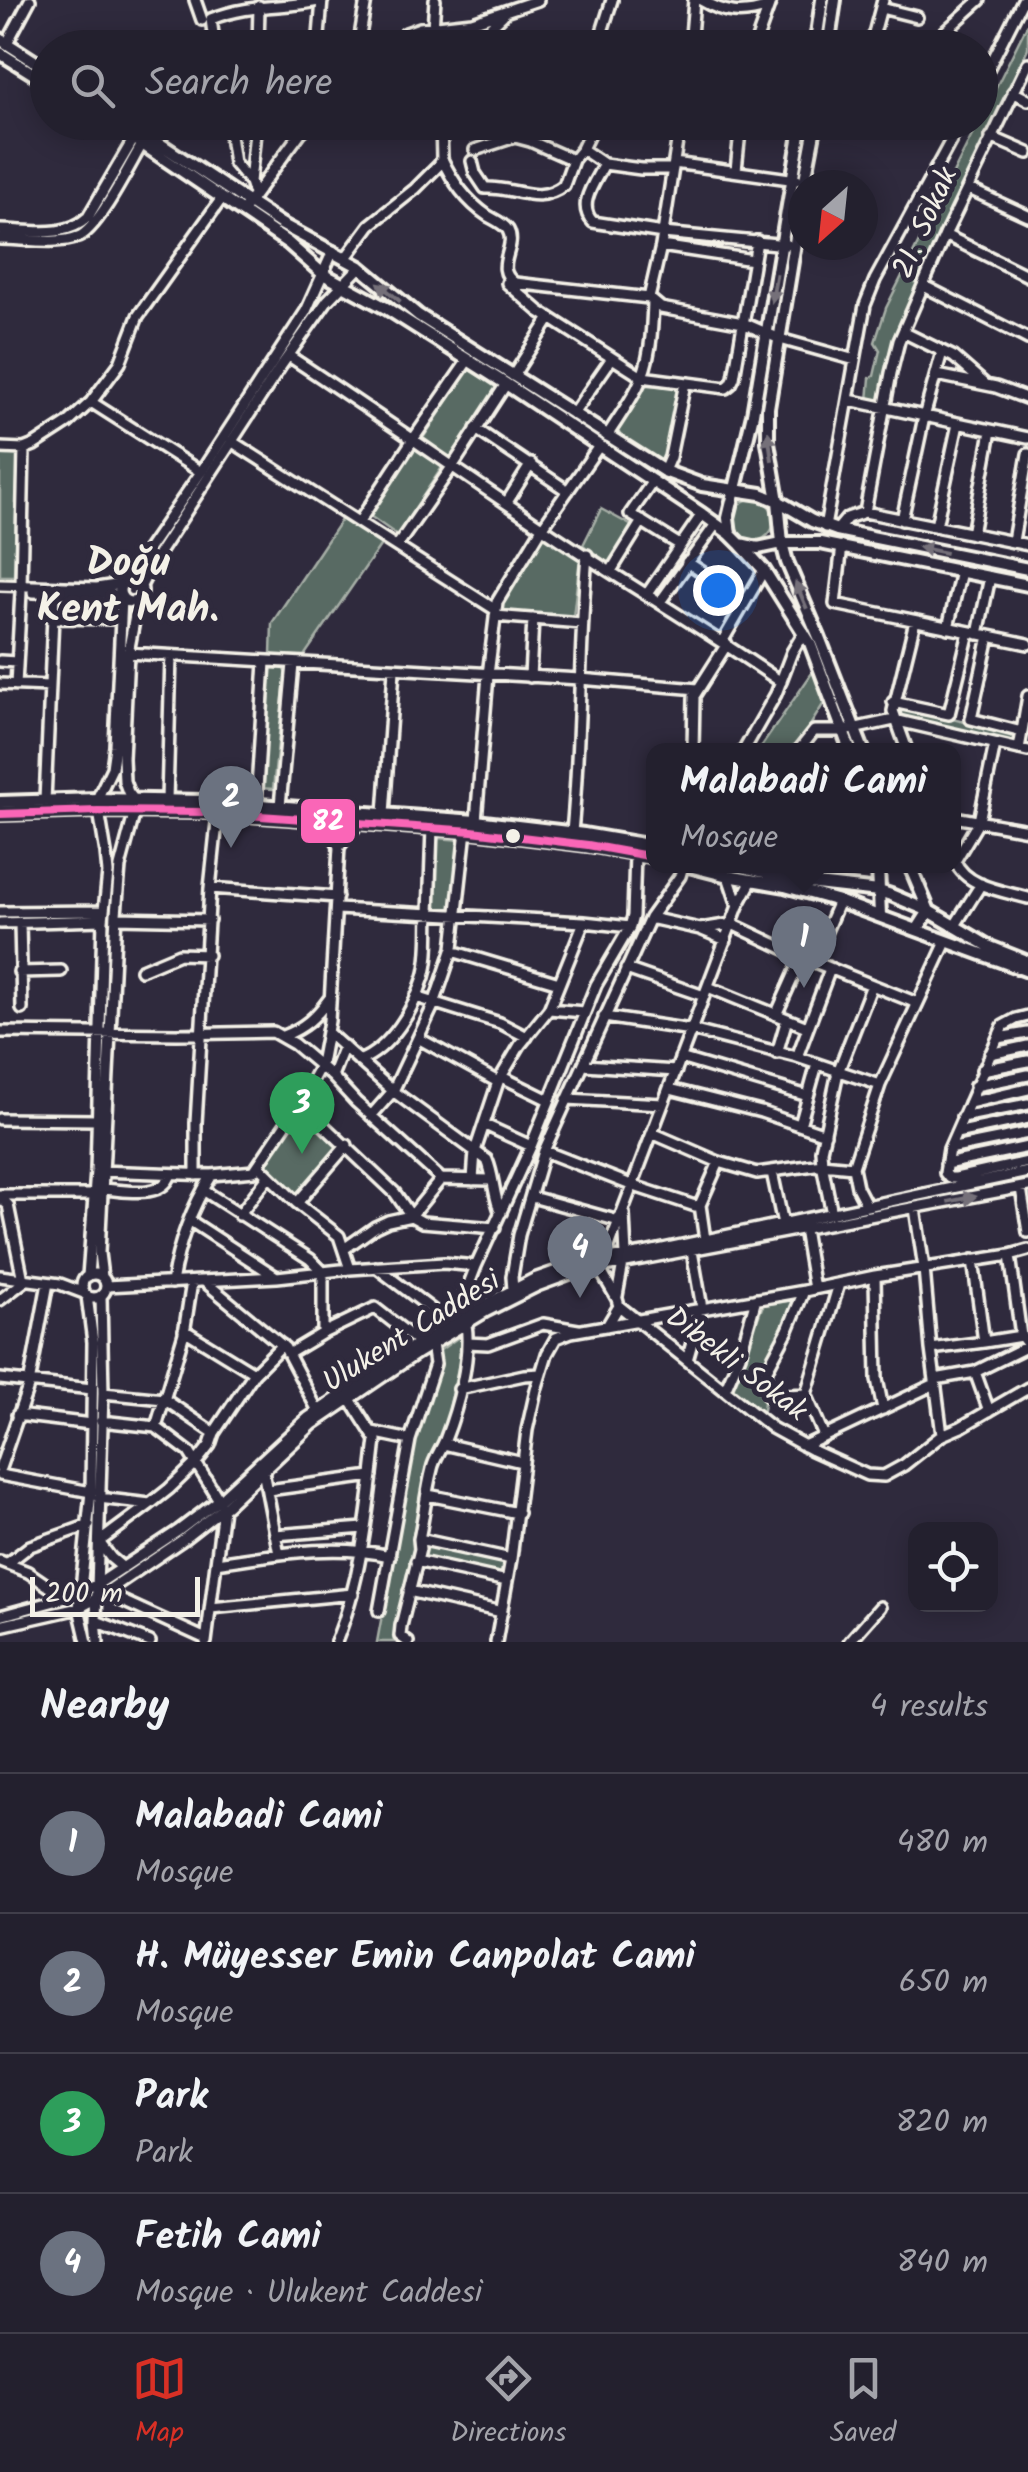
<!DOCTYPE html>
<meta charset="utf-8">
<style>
body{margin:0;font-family:Kalam,sans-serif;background:#2b2836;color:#f1f3f6}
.controls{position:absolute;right:30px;bottom:30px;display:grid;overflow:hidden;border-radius:20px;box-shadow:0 5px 25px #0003}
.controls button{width:90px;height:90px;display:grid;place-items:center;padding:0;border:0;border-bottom:2px solid #403e4a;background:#23202e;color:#f1f3f6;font:50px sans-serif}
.compass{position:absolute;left:788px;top:170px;width:90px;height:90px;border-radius:50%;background:#23202e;box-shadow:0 5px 25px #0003;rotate:207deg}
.scale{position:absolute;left:30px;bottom:25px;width:170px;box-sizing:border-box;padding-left:10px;border:5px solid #f4f1e8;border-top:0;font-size:28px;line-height:35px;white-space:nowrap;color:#f4f1e8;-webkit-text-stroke:8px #2f2a3d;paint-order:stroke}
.you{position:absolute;left:718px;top:590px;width:35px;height:35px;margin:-25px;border:8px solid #fff;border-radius:50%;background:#1a73e8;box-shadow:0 0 0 15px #1a73e833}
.badge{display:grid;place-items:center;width:65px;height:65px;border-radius:50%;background:#d93025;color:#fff;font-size:32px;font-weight:700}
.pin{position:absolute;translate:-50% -82px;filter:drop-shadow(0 2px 5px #0008)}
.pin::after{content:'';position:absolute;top:52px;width:35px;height:30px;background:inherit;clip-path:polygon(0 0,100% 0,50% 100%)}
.popup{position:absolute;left:646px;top:743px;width:315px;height:130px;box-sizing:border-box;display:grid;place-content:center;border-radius:20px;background:#23202e;filter:drop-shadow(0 2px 8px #0005);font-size:32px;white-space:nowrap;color:#a3a3aa}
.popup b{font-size:38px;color:#f1f3f6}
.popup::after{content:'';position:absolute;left:50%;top:100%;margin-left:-20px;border:20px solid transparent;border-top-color:#23202e}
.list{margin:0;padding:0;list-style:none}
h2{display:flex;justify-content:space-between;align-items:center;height:130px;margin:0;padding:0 40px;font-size:42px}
h2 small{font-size:32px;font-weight:400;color:#a3a3aa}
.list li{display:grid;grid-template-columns:65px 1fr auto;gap:30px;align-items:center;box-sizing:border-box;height:140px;padding:0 40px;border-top:2px solid #403e4a}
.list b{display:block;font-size:38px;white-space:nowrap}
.list p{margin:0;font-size:32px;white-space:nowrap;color:#a3a3aa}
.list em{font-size:32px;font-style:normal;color:#a3a3aa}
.icon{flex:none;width:55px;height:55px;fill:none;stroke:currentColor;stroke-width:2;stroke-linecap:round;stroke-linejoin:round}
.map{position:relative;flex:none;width:1028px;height:1642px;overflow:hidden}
.search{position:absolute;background:#23202e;box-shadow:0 5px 25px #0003;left:30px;right:30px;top:30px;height:110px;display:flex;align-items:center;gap:25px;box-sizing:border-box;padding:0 35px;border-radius:55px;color:#a3a3aa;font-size:38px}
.sheet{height:690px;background:#23202e}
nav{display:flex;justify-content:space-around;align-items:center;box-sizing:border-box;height:140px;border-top:2px solid #403e4a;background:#23202e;font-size:28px;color:#a3a3aa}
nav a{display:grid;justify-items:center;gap:5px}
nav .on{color:#d93025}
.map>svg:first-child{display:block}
.green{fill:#596b64;stroke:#a6aea6;stroke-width:2.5}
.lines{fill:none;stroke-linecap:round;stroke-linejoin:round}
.minor-casing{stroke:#f4f1e8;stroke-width:16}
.major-casing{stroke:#f4f1e8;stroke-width:18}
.minor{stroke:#2f2a3d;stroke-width:9}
.major{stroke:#2f2a3d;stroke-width:10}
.bus-1-casing{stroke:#2f2a3d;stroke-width:15}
.bus-1{stroke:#fa66b7;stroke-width:8}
.oneway{fill:#747079}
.bus-dot{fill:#f4f1e8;stroke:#2f2a3d;stroke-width:4}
.labels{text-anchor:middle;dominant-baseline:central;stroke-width:10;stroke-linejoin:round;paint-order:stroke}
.street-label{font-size:30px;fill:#f4f1e8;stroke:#2f2a3d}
.district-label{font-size:40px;font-weight:bold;fill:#f4f1e8;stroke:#2f2a3d}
.line-badge{stroke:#2f2a3d;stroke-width:4}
.badge-label{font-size:28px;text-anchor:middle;font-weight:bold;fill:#fff}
</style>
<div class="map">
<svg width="1028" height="1642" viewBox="0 0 1028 1642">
<rect width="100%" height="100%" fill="#2f2a3d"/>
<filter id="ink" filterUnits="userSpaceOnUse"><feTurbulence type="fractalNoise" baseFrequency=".01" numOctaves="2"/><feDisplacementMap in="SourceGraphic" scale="20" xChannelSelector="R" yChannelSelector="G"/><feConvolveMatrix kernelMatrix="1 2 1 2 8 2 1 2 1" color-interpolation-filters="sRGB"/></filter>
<g filter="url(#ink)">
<!-- green -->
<path class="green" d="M 1028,23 L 1028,48 L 894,336 L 881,403 L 868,401 L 870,378 L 874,376 L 880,350 L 875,342 L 886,308 Z
M 469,369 L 497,388 L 448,461 L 421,441 Z
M 646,385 L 681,387 L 665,463 L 614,435 Z
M 415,447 L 443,466 L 397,535 L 370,516 Z
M 0,452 L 18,453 L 14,576 L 0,576 Z
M732 520a21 21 0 1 1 42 0a21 21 0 1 1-42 0Z
M 601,509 L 634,527 L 610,564 L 583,545 Z
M 343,517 L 382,543 L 304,656 L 271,655 L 272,623 Z
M 547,535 L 577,554 L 580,558 L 573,617 L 501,612 L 504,597 L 541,539 Z
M 268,668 L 283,668 L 287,675 L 284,689 L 273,789 L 259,788 Z
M 814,670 L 824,703 L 795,750 L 759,750 Z
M 898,706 L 1019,735 L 1014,745 L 903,719 L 898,715 Z
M 438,838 L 461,840 L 453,911 L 434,909 Z
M 302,1110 L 342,1145 L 297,1193 L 265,1163 Z
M 794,1300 L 763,1368 C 760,1383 768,1402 761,1415 L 730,1390 L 763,1305 Z
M 463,1334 L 465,1336 L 446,1423 L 427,1471 L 413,1543 L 416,1546 L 413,1560 L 410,1562 L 393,1636 L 394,1642 L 377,1642 L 415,1438 L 440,1356 L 439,1351 Z
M 424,1542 L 503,1562 L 500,1576 L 422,1557 Z"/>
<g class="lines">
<defs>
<path id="minor" d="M 195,0 L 202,20
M 435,0 L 433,28 L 435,48
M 701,0 C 725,14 742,16 768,7
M 881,8 L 917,17
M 7,43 L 30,0
M 215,48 L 211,19 C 251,3 284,9 323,0
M 258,48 L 259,6
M 318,48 L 322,0
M 358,48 L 366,0
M 389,48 L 406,33 L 420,28 L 472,22 L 538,0
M 481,48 L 481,36 L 503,15
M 597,48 L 612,0
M 690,48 L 694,0
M 754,48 L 771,0
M 870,48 L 883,0
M 927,48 L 980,0
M 980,85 L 1023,0
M 1013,92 L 1028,100
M 228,122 L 234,163 L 250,182
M 269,122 L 303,130
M 308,125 L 441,126
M 991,137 L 1028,153
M 582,149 L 595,122
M 475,150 L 515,137 L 530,141 L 573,160
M 442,159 C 453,182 466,201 488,216 C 495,220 503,223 508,230 C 518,248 492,268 515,283 L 649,298 L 661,308 L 743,323 L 780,339 L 855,360
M 472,161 L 475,173 L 485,188 C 513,186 538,206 564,185 L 573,160 L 582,149 L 604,164 L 641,169 L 673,169
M 674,163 L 797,180
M 604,164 C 595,182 576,205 593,222 L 663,233 L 787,245
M 736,170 L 741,122
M 969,189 L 1028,216
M 254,194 L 250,182 L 256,122
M 242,212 L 301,132 L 311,123
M 0,230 C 30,230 65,239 88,217 L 137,133
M 945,235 L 1028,276
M 0,239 C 22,239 59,245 78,237 C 99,229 131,162 144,141
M 661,246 L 753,260
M 345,259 L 370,225 L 415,189 L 439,165 L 442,159 L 441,122
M 507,283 L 539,311 L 642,377 L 726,388 L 731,384 L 734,378 L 757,241
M 924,286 L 1028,339
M 649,298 L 661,246 L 680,122
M 903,332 L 954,357 L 986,385
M 289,356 C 374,412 458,471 543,528 C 621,581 704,628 781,682
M 937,375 L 996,387 L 1028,399
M 513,376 L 550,318
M 849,400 L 1028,438
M 91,402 L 201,472
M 573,414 L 612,358
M 476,429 L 568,491
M 607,436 C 617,420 628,405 637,388 C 651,361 652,332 653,302
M 231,441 L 496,610
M 0,448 L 24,449 L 34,445 L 68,423 L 91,402 L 120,363 L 138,316 L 222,198
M 664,471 L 670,457 L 685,383
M 653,481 L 630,514 L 680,545
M 507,502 L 531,464
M 865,512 L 891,373 L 899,341 L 945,235 L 1028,63
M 902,520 L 924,417 L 942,352
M 359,522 L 414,438 L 468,360
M 936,526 L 958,424
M 825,527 L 865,305 L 875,280 L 961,122
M 837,530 L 847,518 L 865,512 L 1028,545
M 972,534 L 991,431
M 1013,541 L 1028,454
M 397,546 L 452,467 L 506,384
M 842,546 L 835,604 L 1028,644
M 687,562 L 746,601
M 611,571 L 642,521
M120 591a11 11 0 1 1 22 0a11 11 0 1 1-22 0Z
M 126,581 L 201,472 L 306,311 L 333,251
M 0,585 L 97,588 L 122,584
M 21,586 L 24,449
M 141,586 L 155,559 L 281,366 L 327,301 L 360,267
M 33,592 L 120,595
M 647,594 L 702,514
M 660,602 L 716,524
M 495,616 L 581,623
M 52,618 L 121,619
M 948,628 L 961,571
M 978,634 L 990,577
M 989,636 L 971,719 L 1022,732
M 722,642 L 764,570
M 128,653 L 580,679 L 698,689
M 0,661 L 17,662
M 530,677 L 533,619
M 0,684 L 49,686
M 16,685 L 21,592
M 893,702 L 949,714 L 969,632
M 995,744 L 979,821 L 955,861 C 966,887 1003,891 1028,898
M 1019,749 L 1028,696
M 693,750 L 694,696 L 727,644
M 744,750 L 776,694 L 792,652 L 804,632
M 799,750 L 814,731 L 843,731 L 894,720 L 1028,751
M 907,750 L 893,711 L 915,621
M 167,800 L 171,656
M 45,801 L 54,593
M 256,805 L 265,662
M 280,806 L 293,664
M 384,814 L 394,670
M 954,817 L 1028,830
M 476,821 L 488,675 L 497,602 L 542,528 L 599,446
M 572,832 C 581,740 579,647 587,555
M 339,847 L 352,830 L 360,823
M 728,876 L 738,906
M 210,888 L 337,897
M 337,909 L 584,922 L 630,927
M 0,912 L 104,911
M 116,918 L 209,920
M 650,918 L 700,929 L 726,940
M 0,923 L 103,920
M 20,923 L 22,1009
M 954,927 L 981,884
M 700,929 L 732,924 L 802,957 L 917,1003
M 452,951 L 559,983
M 813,961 L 839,901
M 626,969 L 704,996
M 141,970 L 179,954 L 208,955
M 19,972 L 61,971
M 708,987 L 807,1027
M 416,997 L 500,1023 L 527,1037
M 549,1009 L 584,1012
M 776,1015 L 802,957
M 1028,1016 L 1016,1019 L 1003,1026 L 956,1133 L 949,1149 L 945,1173 L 949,1178 L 956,1178 L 1028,1162
M 604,1017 L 691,1030 L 797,1057 L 880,1085 L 946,942
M 0,1032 L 177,1034 L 273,1032 L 294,1044 L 332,1076
M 327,1032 L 393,1091 L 487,1160 C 494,1176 493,1195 501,1213
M 283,1036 C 304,1028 316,1017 329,999
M 418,1038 L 498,1082
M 998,1038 L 1028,1033
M 777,1053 L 787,1019
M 990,1054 L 1028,1046
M 797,1057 L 830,969
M 680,1058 L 808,1096
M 359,1061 C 391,1048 414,1009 424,977 C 430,957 428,934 429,914 C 430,885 431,857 432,828
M 585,1065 L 676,1071
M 982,1070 L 1028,1061
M 502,1077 L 549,1100
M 975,1086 L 1028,1075
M 670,1089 L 761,1112 L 825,1134
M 567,1099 L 663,1104
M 300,1103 L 395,1193 L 411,1216 L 422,1222 L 495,1228
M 969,1103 L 1028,1089
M 371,1116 L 393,1091 L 434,1004 L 453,948 L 466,830
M 962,1117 L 1028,1104
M 0,1119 L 97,1120
M 485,1125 L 531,1146
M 800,1125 L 817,1064
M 652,1133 L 719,1162 L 757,1173 L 822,1164 L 821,1150 L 838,1072 L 872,985
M 956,1133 L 1028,1118
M 949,1149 L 1028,1133
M 544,1151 L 631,1185 L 695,1206 L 700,1205 L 719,1162
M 946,1164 L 1028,1147
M 259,1166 L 297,1203 L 339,1236 L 350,1269
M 853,1167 L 880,1085
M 99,1171 L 212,1175 L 254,1171 L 298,1106 L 321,1064 L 329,1021 L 339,847 L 327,820
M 772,1172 L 783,1224
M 196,1175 L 196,1123 L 210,888 L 218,813
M 441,1179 L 491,1180
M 473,1180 L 475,1151 L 498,1082 L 520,1045 L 549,1009 L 584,922
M 1021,1188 L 1028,1232
M 103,1189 C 125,1190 162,1200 171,1174
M 203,1190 L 310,1259 L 323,1272 L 323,1333
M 0,1195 L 95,1195
M 0,1197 L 8,1205 L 23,1280
M 532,1197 L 619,1221
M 297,1203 L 347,1145
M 700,1205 L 705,1240
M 624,1214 L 626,1256
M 832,1214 L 822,1164 L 853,1167 L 857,1187 L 867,1206
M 239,1215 L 268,1177
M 189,1220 L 275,1276
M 804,1229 L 814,1289
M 344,1249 L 375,1227 L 388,1221 L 411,1216 L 441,1179 L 356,1102 L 332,1076 L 344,1046
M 1010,1255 L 1021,1336 L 1028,1345
M 604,1260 L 738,906 L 752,880
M 376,1267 L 451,1324
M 599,1268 L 617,1299 L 619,1306 L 607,1326
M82 1286a12 12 0 1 1 24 0a12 12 0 1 1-24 0Z
M 0,1276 L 60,1284 L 84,1293
M 88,1276 L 96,1171 L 103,920 L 108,873 L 106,853 L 97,799 L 112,768 L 115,746 L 122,598
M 875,1276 L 877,1379 L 883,1409
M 102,1277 L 99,1253 L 116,914 L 120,867 L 135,811 L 134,800 L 128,792 L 124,781 L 123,758 L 128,653 L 138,600
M 204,1281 L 285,1348 L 318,1411
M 172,1283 C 178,1244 191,1208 212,1175
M 106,1286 L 277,1277 L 350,1269 L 444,1263 L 476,1266
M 513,1290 L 512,1277 L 519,1235 L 544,1151 L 650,918 L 680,876 L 683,866
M 804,1291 L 788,1330 L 767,1369 L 765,1380 L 768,1396 L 806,1394
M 617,1296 L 623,1263
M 0,1300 L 25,1281
M 619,1306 L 772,1428 L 812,1450 L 867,1475 L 884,1476 L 904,1465 L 942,1435 L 931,1349 L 924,1268 L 915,1208
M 459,1320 L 462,1302 L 476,1266 L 531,1146 L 596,985 L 630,927 L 633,916 L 635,854
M 184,1330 L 254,1373
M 984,1342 L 1021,1336
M 467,1343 L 488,1344 L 543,1324 L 578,1330
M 931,1349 L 984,1342 L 973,1260
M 288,1354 L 323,1333 L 375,1308 L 420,1343
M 687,1360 L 702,1308 L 692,1251
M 975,1372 L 989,1411
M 0,1379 L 92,1389
M 935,1379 L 975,1372 L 1028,1346
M 459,1389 L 524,1375 L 541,1374
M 725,1390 L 740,1355 L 756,1299
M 103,1393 L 164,1399 L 214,1433
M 17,1415 L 91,1424
M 101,1421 L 156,1427 L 189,1452 L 219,1500
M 156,1427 L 184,1333 L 192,1282
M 372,1432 L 410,1440
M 942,1435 L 961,1427 L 1028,1388
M 824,1436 L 806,1394 L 839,1284
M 444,1444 L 522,1462
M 804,1446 L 935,1384
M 0,1468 L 29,1384 L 48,1283
M 263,1471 L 279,1554
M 0,1475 L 91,1492
M 268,1490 L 372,1476
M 428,1495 L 518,1513
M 99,1498 L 150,1504 L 169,1489 L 195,1464 L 210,1445 L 214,1433 L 254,1373 L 282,1345
M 275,1535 L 364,1528
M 419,1539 L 511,1559
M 0,1561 L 28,1572 L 66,1598
M 416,1561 L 507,1581
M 8,1563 L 30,1546 L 89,1525
M 216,1563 C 273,1555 333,1543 390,1556
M 123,1568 L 111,1558 L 99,1542 L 150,1504
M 409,1591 L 502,1612
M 105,1593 L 206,1639
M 211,1608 L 353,1594
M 379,1611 L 410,1440 L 435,1364 L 432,1344
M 0,1616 L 66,1598 L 98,1584 L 178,1531 L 219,1500 L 308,1418 L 412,1347 L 484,1305 L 534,1279 L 574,1265 L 644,1253 L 1028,1172
M 96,1621 L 150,1642
M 0,1626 L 79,1608 L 97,1598 L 181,1541 L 227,1505 L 313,1424 L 416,1354 L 487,1311 L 537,1286 L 575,1272 L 610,1265 L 1028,1186
M 87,1642 L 79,1608 L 91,1492 L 93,1342 L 87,1296
M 98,1642 L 96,1621 L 103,1393 L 101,1296
M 206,1642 L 223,1508
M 336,1642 C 362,1578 368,1508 376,1440 L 350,1399
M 408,1642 L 400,1636 L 401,1626 L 420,1549 L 419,1539 C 424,1516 426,1492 432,1469 C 434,1459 441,1450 445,1440 C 458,1407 471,1359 466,1324
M 496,1642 L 511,1559 L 527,1430 L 536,1390 L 547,1354 L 556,1338 L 571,1332 L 804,1291 L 875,1276 L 1010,1255 L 1028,1250
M 849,1642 L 880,1607"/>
<path id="major" d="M 0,39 L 48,70
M 815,48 L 822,0
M 828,48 L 835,0
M 0,53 L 48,83
M 110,122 L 288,243 L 323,274 L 386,308 L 506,384 L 702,514 L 730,534 L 740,544 L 758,548 L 782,543 L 820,543 L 1028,585
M 127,122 L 281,224 L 360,267 L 418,315 L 664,471 L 702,485 L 761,494 L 778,501 L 812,521 L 837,530 L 1028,569
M 804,185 L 816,122
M 803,194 L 768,408 L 768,442 L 778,501 L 782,543 L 787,562 L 819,637 L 863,750
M 730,534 L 728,518 L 753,414 L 802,122
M 741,545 L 764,570 L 810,643 L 850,750
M 0,802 L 97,799 L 205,801 L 476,821 L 584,834 L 654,846
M 0,814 L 98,811 L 206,812 L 472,831 L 588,845 L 654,857
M 689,866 L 728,876 L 785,886 L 835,900 L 1028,971
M 738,866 L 816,884 L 879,891 L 891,895 L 929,911 L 990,947 L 1028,962
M 878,866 L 880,916
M 910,866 L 929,911 L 917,930"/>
</defs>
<!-- minor casing -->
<use href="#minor" class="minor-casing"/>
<!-- major casing -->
<use href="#major" class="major-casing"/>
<!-- minor -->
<use href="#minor" class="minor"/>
<!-- major -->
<use href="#major" class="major"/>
<defs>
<path id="bus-1" d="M 0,814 L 98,811 L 206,812 L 472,831 L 588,845 L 654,857"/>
</defs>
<!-- bus-1 casing -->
<use href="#bus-1" class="bus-1-casing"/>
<!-- bus-1 -->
<use href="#bus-1" class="bus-1"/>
</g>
<!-- one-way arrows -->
<defs><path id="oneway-solid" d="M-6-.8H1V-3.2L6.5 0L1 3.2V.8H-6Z" transform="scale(2.5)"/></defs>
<g class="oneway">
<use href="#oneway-solid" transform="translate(774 288) rotate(100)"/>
<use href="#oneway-solid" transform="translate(389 292) rotate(-140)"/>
<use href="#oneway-solid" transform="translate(770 446) rotate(-98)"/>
<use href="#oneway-solid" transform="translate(932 550) rotate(-168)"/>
<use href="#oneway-solid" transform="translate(801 595) rotate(-113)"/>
<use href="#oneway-solid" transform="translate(962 1199) rotate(-11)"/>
</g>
</g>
<!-- markers -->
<circle class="bus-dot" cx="513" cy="836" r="9"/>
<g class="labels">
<!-- street labels -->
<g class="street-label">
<text transform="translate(926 223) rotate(-66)">21. Sokak</text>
<text transform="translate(412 1332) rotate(-32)">Ulukent Caddesi</text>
<text transform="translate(736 1365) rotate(37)">Dibekli Sokak</text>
</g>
<!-- district labels -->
<g class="district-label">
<text x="128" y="564">Doğu<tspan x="128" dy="46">Kent Mah.</tspan></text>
</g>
</g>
<rect class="line-badge" x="299" y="797" width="58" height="48" rx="10" fill="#fa66b7"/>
<g class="badge-label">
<text x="328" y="830">82</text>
</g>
</svg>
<div class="controls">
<button><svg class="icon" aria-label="locate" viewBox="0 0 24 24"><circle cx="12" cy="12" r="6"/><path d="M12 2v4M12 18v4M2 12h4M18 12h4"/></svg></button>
</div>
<svg class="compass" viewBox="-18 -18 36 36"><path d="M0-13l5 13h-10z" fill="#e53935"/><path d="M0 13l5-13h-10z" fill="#a3a3aa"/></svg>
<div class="scale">200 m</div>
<div class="you"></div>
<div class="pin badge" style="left:804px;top:988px;background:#6b7280">1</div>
<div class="popup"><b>Malabadi Cami</b>Mosque</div>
<div class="pin badge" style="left:231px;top:848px;background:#6b7280">2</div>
<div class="pin badge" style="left:302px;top:1154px;background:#2e9e5b">3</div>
<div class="pin badge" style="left:580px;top:1298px;background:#6b7280">4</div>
<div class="search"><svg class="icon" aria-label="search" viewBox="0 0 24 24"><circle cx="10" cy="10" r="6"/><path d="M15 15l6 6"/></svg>Search here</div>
</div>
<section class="sheet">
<h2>Nearby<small>4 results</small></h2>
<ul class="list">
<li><span class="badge" style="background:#6b7280">1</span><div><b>Malabadi Cami</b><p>Mosque</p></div><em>480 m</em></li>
<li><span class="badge" style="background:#6b7280">2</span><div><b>H. Müyesser Emin Canpolat Cami</b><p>Mosque</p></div><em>650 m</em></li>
<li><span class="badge" style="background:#2e9e5b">3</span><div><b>Park</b><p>Park</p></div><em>820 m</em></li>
<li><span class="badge" style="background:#6b7280">4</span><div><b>Fetih Cami</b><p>Mosque · Ulukent Caddesi</p></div><em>840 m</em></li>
</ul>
</section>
<nav>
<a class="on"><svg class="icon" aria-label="map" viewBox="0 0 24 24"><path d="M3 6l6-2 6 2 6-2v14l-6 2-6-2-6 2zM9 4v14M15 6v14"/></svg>Map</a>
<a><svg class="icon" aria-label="directions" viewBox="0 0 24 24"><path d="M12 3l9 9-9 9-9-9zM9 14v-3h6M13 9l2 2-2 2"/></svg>Directions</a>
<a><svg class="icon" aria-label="saved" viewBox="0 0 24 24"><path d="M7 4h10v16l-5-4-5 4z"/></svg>Saved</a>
</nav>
